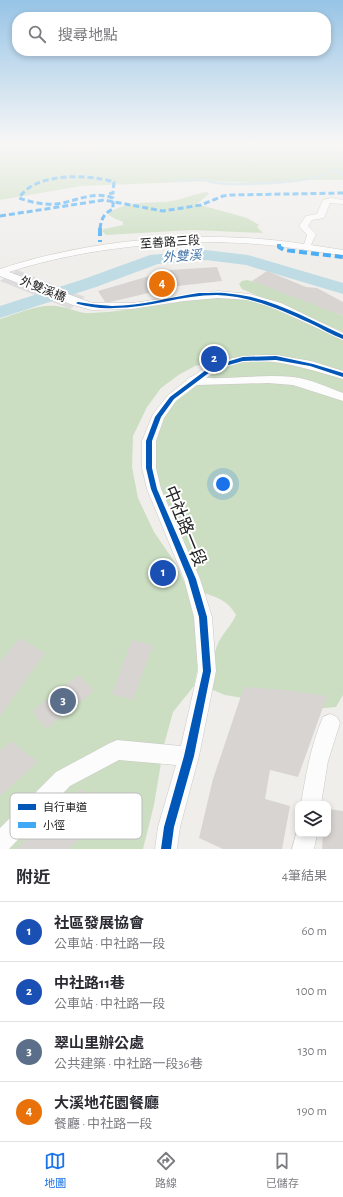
<!DOCTYPE html>
<html lang="zh-TW">
<meta charset="utf-8">
<style>
body{margin:0;font-family:"Alegreya Sans","Noto Sans TC",sans-serif;background:#f7f7f7;color:#2b2b33}
.controls{position:absolute;right:12px;bottom:12px;display:grid;overflow:hidden;border-radius:8px;box-shadow:0 2px 6px #0003}
.controls button{width:36px;height:36px;display:grid;place-items:center;padding:0;border:0;border-bottom:1px solid #e1e1e2;background:#fff;color:#2b2b33;font:20px sans-serif}
.you{position:absolute;left:223px;top:484px;width:14px;height:14px;margin:-10px;border:3px solid #fff;border-radius:50%;background:#1a73e8;box-shadow:0 0 0 6px #1a73e833}
.badge{display:grid;place-items:center;width:26px;height:26px;border-radius:50%;background:#1a73e8;color:#fff;font-size:13px;font-weight:700}
.pin{position:absolute;translate:-50% -50%;border:2px solid #fff;box-shadow:0 1px 4px #0006}
.list{margin:0;padding:0;list-style:none}
h2{display:flex;justify-content:space-between;align-items:center;height:52px;margin:0;padding:0 16px;font-size:17px}
h2 small{font-size:13px;font-weight:400;color:#7c7c81}
.list li{display:grid;grid-template-columns:26px 1fr auto;gap:12px;align-items:center;box-sizing:border-box;height:60px;padding:0 16px;border-top:1px solid #e1e1e2}
.list b{display:block;font-size:15px;white-space:nowrap}
.list p{margin:0;font-size:13px;white-space:nowrap;color:#7c7c81}
.list em{font-size:13px;font-style:normal;color:#7c7c81}
.icon{flex:none;width:22px;height:22px;fill:none;stroke:currentColor;stroke-width:2;stroke-linecap:round;stroke-linejoin:round}
.map{position:relative;flex:none;width:343px;height:849px;overflow:hidden}
.search{position:absolute;background:#fff;box-shadow:0 2px 6px #0003;left:12px;right:12px;top:12px;height:44px;display:flex;align-items:center;gap:10px;box-sizing:border-box;padding:0 14px;border-radius:16px;color:#7c7c81;font-size:15px}
.sheet{height:292px;background:#fff}
nav{display:flex;justify-content:space-around;align-items:center;box-sizing:border-box;height:56px;border-top:1px solid #e1e1e2;background:#fff;font-size:11px;color:#7c7c81}
nav a{display:grid;justify-items:center;gap:2px}
nav .on{color:#1a73e8}
.map>svg:first-child{display:block}
.forest{fill:#cbdec1}
.pier{fill:#dedddd}
.lines{fill:none;stroke-linecap:round;stroke-linejoin:round}
.stream{stroke:#bfdbe3;stroke-width:2.5}
.river{fill:#bfdbe3;fill-rule:evenodd}
.building{fill:#d7d4d2}
.minor-casing{stroke:#c9c8c7;stroke-width:1}
.path{stroke:#dccecd;stroke-width:1.5;stroke-dasharray:1 1;stroke-linecap:butt}
.minor{fill:#fdfcfc;fill-rule:evenodd}
.quiet-far1{stroke:#3fa9f5;stroke-width:3;stroke-dasharray:6 3;stroke-linecap:butt}
.quiet{stroke:#3fa9f5;stroke-width:4;stroke-dasharray:8 4;stroke-linecap:butt}
.cycleway-casing{stroke:#fff;stroke-width:2}
.cycleway{fill:#0057b8;fill-rule:evenodd}
.labels{text-anchor:middle;dominant-baseline:central;stroke-width:4;stroke-linejoin:round;paint-order:stroke}
.far-street-label{font-size:12px;fill:#222;stroke:#fff}
.far-water-label{font-size:13px;font-style:italic;fill:#4a7aab;stroke:#fff}
.near-street-label{font-size:17px;fill:#222;stroke:#fff}
.key{fill:#fff;stroke:#bdbdbd;stroke-width:1}
.key-label{font-size:11px;fill:#222}
</style>
<div class="map">
<svg width="343" height="849" viewBox="0 0 343 849">
<rect width="100%" height="100%" fill="#f0eeeb"/>
<!-- forest -->
<path class="forest" d="M 0,143 L 343,143 L 343,180 L 302,180 L 262,183 L 210,181 L 81,186 L 0,200 Z
M 208,192 L 209,194 L 197,204 L 247,218 L 259,225 L 257,227 L 263,233 L 192,230 L 106,235 L 102,231 L 104,229 L 123,225 L 123,222 C 119,220 110,217 108,214 C 129,198 154,205 177,200 C 188,197 197,193 208,192 Z
M 247,280 L 267,285 L 343,316 L 343,332 L 242,289 L 239,284 L 242,281 Z
M 217,297 L 235,297 L 259,302 L 343,340 L 343,373 L 286,357 L 260,355 L 227,359 L 195,366 L 180,374 L 161,388 L 147,407 L 133,436 L 132,467 L 138,498 L 154,532 L 174,561 L 183,579 L 194,608 L 198,635 L 197,671 L 194,686 L 173,712 L 164,745 L 154,805 L 143,849 L 0,849 L 0,319 C 20,313 41,302 62,307 C 73,309 81,314 92,313 C 134,311 175,301 217,297 Z
M 273,361 L 307,367 L 343,379 L 343,695 L 336,707 L 313,709 L 225,695 L 213,690 C 211,675 212,651 221,638 C 226,630 232,624 236,615 C 228,601 219,598 204,593 L 153,469 C 154,426 166,402 203,380 C 213,373 224,367 236,364 C 248,361 261,361 273,361 Z"/>
<!-- pier -->
<path class="pier" d="M 17,270 L 85,297 L 70,309 L 0,281 Z"/>
<g class="lines">
<!-- stream -->
<path class="stream" d="M 175,181 C 184,181 194,179 203,180 C 208,180 212,183 217,183 C 236,185 321,184 331,170 L 339,171 L 343,175"/>
<!-- river -->
<path class="river" d="M 206,250 L 248,255 L 343,283 L 343,294 L 246,265 L 206,260 L 158,264 L 96,287 L 0,318 L 0,306 L 84,279 L 150,255 Z"/>
</g>
<!-- building -->
<path class="building" d="M 217,267 L 222,281 L 178,286 L 110,302 L 105,302 L 98,291 L 170,270 Z
M 267,271 L 306,287 L 317,288 L 343,302 L 343,316 L 252,281 Z
M 20,638 L 45,653 L 0,716 L 0,662 Z
M 132,640 L 153,645 L 133,700 L 112,694 Z
M 79,675 L 94,691 L 46,729 L 32,711 Z
M 244,687 L 284,690 L 327,696 L 298,777 L 270,770 L 265,799 L 290,806 L 282,849 L 223,849 L 199,838 L 213,779 Z
M 11,741 L 38,762 L 0,796 L 0,751 Z
M 81,789 L 111,810 L 68,849 L 16,849 Z
M 328,809 L 343,811 L 343,849 L 322,849 L 323,834 L 328,834 Z"/>
<g class="lines">
<defs>
<path id="minor" d="M 331,198 L 343,200 L 343,204 L 330,203 L 324,218 L 312,220 L 308,226 L 316,234 L 311,245 L 343,250 L 343,256 C 314,251 285,246 256,244 C 179,238 82,248 9,272 L 92,303 L 132,303 L 218,291 L 250,294 L 281,303 L 343,333 L 343,340 L 274,308 L 250,300 L 218,298 L 184,301 L 132,309 L 92,310 L 73,305 L 0,276 L 0,269 C 93,238 207,229 304,244 L 307,235 L 299,226 L 306,216 L 317,214 L 323,200 Z
M 276,355 L 311,361 L 343,371 L 343,379 C 298,367 248,346 206,378 C 235,379 264,374 293,377 C 310,379 327,387 343,393 L 343,401 L 293,385 L 268,383 L 197,385 L 176,401 L 164,418 L 156,441 L 156,468 L 161,489 L 200,579 L 212,617 L 216,671 L 199,756 L 180,827 L 177,849 L 155,849 L 158,827 L 176,765 L 119,760 L 70,786 L 9,849 L 0,849 L 0,828 L 56,772 L 110,743 L 117,740 L 181,746 L 198,671 L 194,617 L 184,579 L 147,489 L 142,468 L 142,441 L 153,414 L 168,395 L 186,381 L 188,378 C 196,376 201,369 209,365 C 230,356 253,355 276,355 Z
M 330,714 L 337,717 L 340,723 L 328,761 L 321,804 L 301,804 C 306,774 311,745 323,717 Z
M 298,827 L 298,834 L 317,834 L 314,849 L 292,849 Z"/>
</defs>
<!-- minor casing -->
<use href="#minor" class="minor-casing"/>
<!-- path -->
<path class="path" d="M 70,143 L 76,147 L 85,149 L 80,171 L 87,171 L 88,178"/>
<!-- minor -->
<use href="#minor" class="minor"/>
<!-- quiet-far1 -->
<path class="quiet-far1" d="M 0,216 L 104,200 L 163,211 L 201,205 L 223,196 L 231,195 L 343,193
M 100,229 C 101,219 104,213 113,209 L 113,198 C 93,190 75,202 56,204 C 43,205 30,202 19,198 C 35,172 89,174 114,182 L 113,193 L 107,194"/>
<!-- quiet -->
<path class="quiet" d="M 100,228 L 100,242
M 279,244 L 279,247 L 284,250 L 343,257"/>
<defs>
<path id="cycleway" d="M 199,293 C 211,293 222,292 233,294 C 272,298 308,319 343,335 L 343,339 C 332,335 321,328 310,323 C 280,309 250,296 217,295 C 182,295 149,308 114,308 C 102,309 90,307 78,304 L 76,303 L 78,302 C 89,304 101,305 112,306 C 141,306 171,297 199,293 Z
M 276,356 L 313,364 L 343,373 L 343,377 L 310,366 L 276,360 L 243,361 L 214,369 L 174,399 L 161,417 L 152,441 L 152,468 L 157,489 L 196,579 L 207,617 L 211,671 L 194,756 L 174,827 L 171,849 L 161,849 L 164,827 L 184,756 L 203,671 L 199,617 L 188,579 L 151,489 L 146,468 L 146,441 L 155,417 L 170,397 L 210,367 L 243,357 Z"/>
</defs>
<!-- cycleway casing -->
<use href="#cycleway" class="cycleway-casing"/>
<!-- cycleway -->
<use href="#cycleway" class="cycleway"/>
</g>
<!-- sky -->
<linearGradient id="sky" x2="0" y2="1"><stop stop-color="#97c4e6"/><stop offset="0.55" stop-color="#f8f7f6"/><stop offset="1" stop-color="#f8f7f6" stop-opacity="0"/></linearGradient>
<rect width="343" height="261" fill="url(#sky)"/>
<g class="labels">
<!-- far-street labels -->
<g class="far-street-label">
<text transform="translate(170 242) rotate(-4)">至善路三段</text>
<text transform="translate(43 289) rotate(22)">外雙溪橋</text>
</g>
<!-- far-water labels -->
<g class="far-water-label">
<text transform="translate(182 257) rotate(-4)">外雙溪</text>
</g>
<!-- near-street labels -->
<g class="near-street-label">
<text transform="translate(185 526) rotate(68)">中社路一段</text>
</g>
</g>
<!-- legend -->
<rect x="10" y="793" width="132" height="46" rx="6" class="key"/>
<rect x="18" y="804" width="18" height="6" fill="#0057b8"/>
<rect x="18" y="822" width="18" height="6" fill="#3fa9f5"/>
<g class="key-label">
<text x="43" y="811">自行車道</text>
<text x="43" y="829">小徑</text>
</g>
</svg>
<div class="controls">
<button><svg class="icon" aria-label="layers" viewBox="0 0 24 24"><path d="M12 4l9 5-9 5-9-5zM3 14l9 5 9-5"/></svg></button>
</div>
<div class="you"></div>
<div class="pin badge" style="left:163px;top:573px;background:#1a4fb4">1</div>
<div class="pin badge" style="left:214px;top:359px;background:#1a4fb4">2</div>
<div class="pin badge" style="left:63px;top:701px;background:#5c6f8a">3</div>
<div class="pin badge" style="left:162px;top:284px;background:#e8710a">4</div>
<div class="search"><svg class="icon" aria-label="search" viewBox="0 0 24 24"><circle cx="10" cy="10" r="6"/><path d="M15 15l6 6"/></svg>搜尋地點</div>
</div>
<section class="sheet">
<h2>附近<small>4筆結果</small></h2>
<ul class="list">
<li><span class="badge" style="background:#1a4fb4">1</span><div><b>社區發展協會</b><p>公車站 · 中社路一段</p></div><em>60 m</em></li>
<li><span class="badge" style="background:#1a4fb4">2</span><div><b>中社路11巷</b><p>公車站 · 中社路一段</p></div><em>100 m</em></li>
<li><span class="badge" style="background:#5c6f8a">3</span><div><b>翠山里辦公處</b><p>公共建築 · 中社路一段36巷</p></div><em>130 m</em></li>
<li><span class="badge" style="background:#e8710a">4</span><div><b>大溪地花園餐廳</b><p>餐廳 · 中社路一段</p></div><em>190 m</em></li>
</ul>
</section>
<nav>
<a class="on"><svg class="icon" aria-label="map" viewBox="0 0 24 24"><path d="M3 6l6-2 6 2 6-2v14l-6 2-6-2-6 2zM9 4v14M15 6v14"/></svg>地圖</a>
<a><svg class="icon" aria-label="directions" viewBox="0 0 24 24"><path d="M12 3l9 9-9 9-9-9zM9 14v-3h6M13 9l2 2-2 2"/></svg>路線</a>
<a><svg class="icon" aria-label="saved" viewBox="0 0 24 24"><path d="M7 4h10v16l-5-4-5 4z"/></svg>已儲存</a>
</nav>
